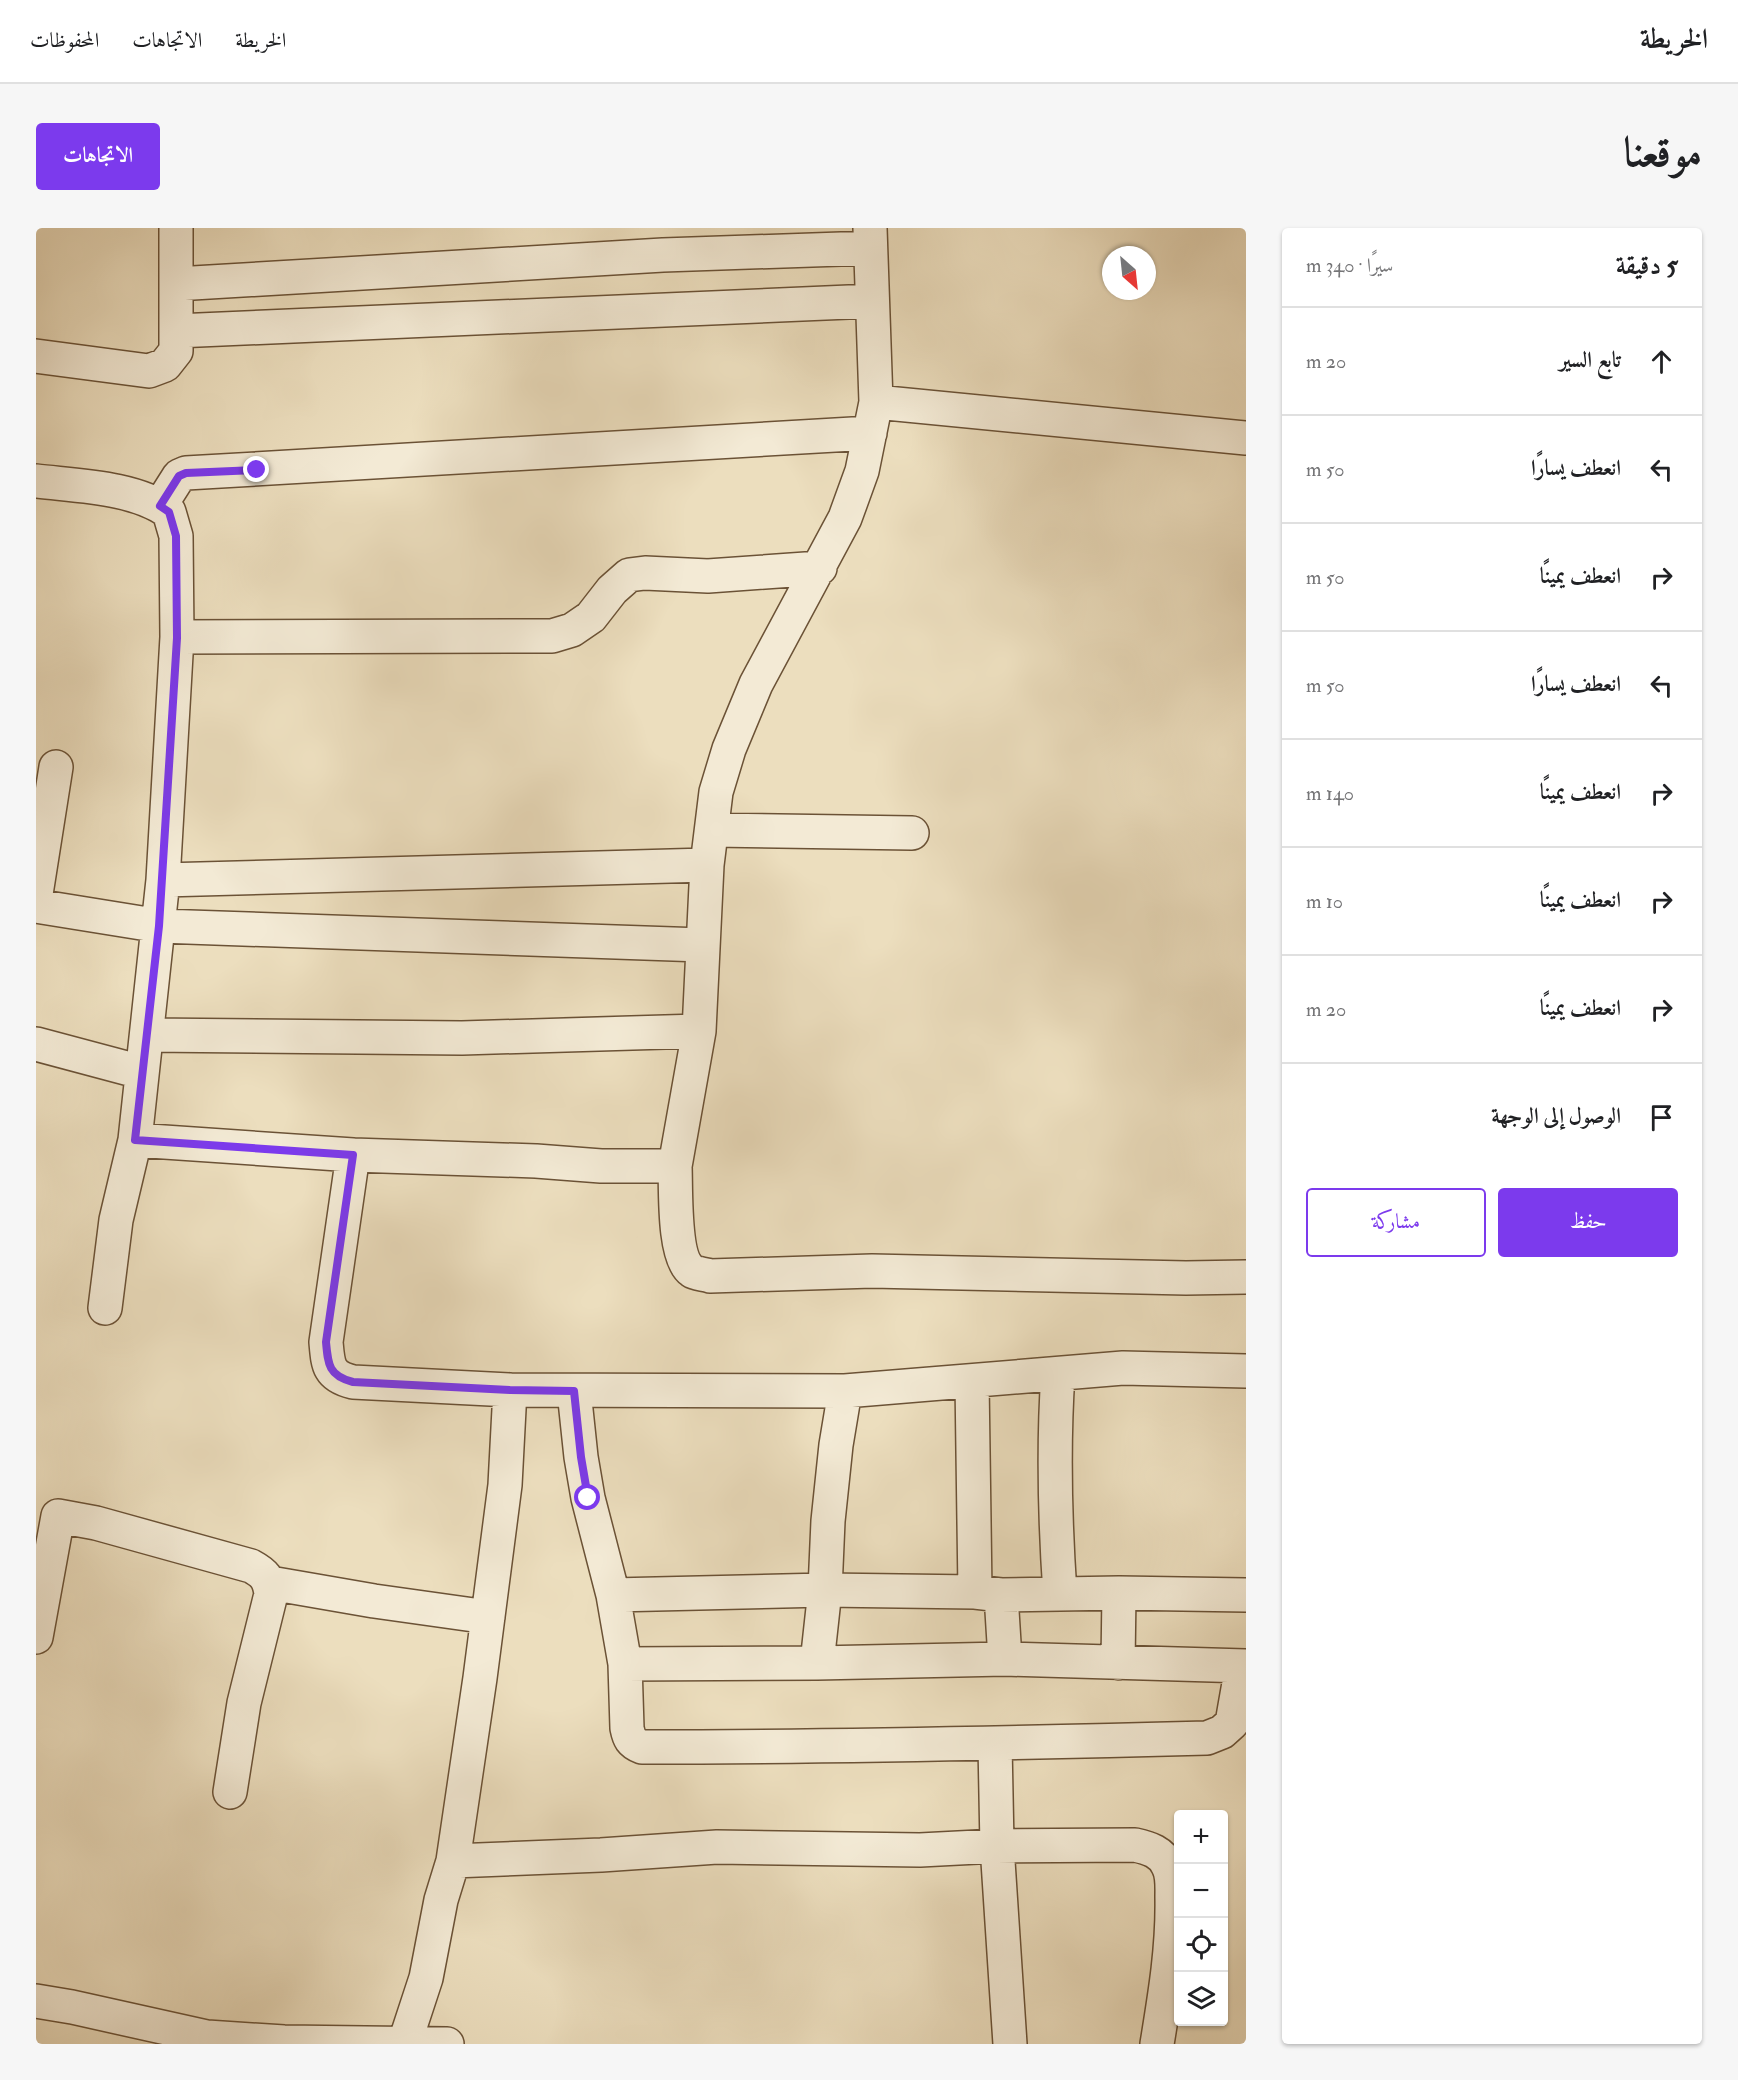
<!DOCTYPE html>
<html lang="ar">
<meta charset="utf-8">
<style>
body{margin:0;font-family:"IM FELL Double Pica",Amiri,serif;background:#f6f6f6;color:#202124;direction:rtl}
.controls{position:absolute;right:18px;bottom:18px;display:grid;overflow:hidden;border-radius:6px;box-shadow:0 2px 4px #0004}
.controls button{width:54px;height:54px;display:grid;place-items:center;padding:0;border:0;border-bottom:2px solid #e0e0e0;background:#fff;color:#202124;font:30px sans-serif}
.compass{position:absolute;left:1066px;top:18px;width:54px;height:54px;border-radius:50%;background:#fff;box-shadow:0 2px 4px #0004;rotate:153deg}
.stop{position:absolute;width:18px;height:18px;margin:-14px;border:4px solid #7c3aed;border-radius:50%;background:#fff}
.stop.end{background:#7c3aed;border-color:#fff;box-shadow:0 2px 6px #0008}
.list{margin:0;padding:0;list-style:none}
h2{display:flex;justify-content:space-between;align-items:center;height:78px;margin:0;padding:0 24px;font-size:26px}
h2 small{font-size:20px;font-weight:400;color:#757577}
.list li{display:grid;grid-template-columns:39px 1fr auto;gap:18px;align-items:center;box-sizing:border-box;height:108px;padding:0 24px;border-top:2px solid #e0e0e0}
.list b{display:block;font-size:22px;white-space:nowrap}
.list em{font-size:20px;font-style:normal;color:#757577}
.actions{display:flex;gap:12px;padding:18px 24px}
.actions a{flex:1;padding:14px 0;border:2px solid #7c3aed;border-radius:6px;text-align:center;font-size:21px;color:#7c3aed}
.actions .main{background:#7c3aed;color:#fff}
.icon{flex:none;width:33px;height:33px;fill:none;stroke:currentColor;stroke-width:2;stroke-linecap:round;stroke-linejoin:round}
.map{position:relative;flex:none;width:1210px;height:1816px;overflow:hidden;direction:ltr;border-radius:6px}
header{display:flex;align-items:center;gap:36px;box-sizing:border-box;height:84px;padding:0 30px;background:#fff;border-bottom:2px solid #e0e0e0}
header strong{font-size:28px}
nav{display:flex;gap:33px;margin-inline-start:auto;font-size:21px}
.intro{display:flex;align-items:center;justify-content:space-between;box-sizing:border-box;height:144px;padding:0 36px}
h1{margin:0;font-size:42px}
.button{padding:15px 27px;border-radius:6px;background:#7c3aed;color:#fff;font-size:21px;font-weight:700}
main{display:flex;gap:36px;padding:0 36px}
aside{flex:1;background:#fff;border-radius:6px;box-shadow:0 2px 4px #0004}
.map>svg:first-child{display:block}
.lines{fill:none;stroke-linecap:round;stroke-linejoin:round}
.minor-casing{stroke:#6b5236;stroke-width:36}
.minor{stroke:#f3ead5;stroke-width:33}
.route{stroke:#7c3aed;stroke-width:8}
</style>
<header>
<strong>الخريطة</strong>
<nav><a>الخريطة</a><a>الاتجاهات</a><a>المحفوظات</a></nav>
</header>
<div class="intro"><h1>موقعنا</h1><a class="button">الاتجاهات</a></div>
<main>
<aside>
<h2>5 دقيقة<small>سيرًا · 340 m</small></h2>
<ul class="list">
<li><svg class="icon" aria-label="ahead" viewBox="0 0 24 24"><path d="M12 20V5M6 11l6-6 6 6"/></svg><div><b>تابع السير</b></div><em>20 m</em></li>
<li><svg class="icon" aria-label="left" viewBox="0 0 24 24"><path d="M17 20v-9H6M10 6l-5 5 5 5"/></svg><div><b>انعطف يسارًا</b></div><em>50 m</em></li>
<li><svg class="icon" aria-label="right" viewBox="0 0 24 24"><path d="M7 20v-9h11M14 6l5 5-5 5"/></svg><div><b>انعطف يمينًا</b></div><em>50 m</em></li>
<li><svg class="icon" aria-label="left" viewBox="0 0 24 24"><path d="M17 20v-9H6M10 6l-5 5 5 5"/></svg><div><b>انعطف يسارًا</b></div><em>50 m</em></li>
<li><svg class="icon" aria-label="right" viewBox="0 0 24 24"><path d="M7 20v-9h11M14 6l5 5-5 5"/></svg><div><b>انعطف يمينًا</b></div><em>140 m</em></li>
<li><svg class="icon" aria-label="right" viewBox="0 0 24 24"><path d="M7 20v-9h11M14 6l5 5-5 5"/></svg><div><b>انعطف يمينًا</b></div><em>10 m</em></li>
<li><svg class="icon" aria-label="right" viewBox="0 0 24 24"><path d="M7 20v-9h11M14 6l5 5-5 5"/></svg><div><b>انعطف يمينًا</b></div><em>20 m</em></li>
<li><svg class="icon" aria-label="arrive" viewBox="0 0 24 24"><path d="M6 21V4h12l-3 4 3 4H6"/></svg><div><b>الوصول إلى الوجهة</b></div></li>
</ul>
<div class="actions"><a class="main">حفظ</a><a>مشاركة</a></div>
</aside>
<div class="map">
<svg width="1210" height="1816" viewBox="0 0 1210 1816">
<rect width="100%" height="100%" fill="#ecdebe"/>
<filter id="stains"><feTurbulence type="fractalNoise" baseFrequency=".00333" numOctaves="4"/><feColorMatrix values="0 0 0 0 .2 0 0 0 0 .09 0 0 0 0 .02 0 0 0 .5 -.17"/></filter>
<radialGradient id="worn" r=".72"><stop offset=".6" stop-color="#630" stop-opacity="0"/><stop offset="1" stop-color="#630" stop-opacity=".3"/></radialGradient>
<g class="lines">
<defs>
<path id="minor" d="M 140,56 L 627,27 L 834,20
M 140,103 L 836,73
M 0,128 L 113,143 L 129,137 L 140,123 L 140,0
M 840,174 L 1210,210
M 0,253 C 42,258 99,259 133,284 L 140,308 L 141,409 L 127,652 L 99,912 L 80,992 L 69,1080
M 124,278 L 143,248 L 150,245 L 834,205
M 141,409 L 516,408 L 536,402 L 555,389 L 576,362 L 593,347 L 609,345 L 672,348 L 784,340
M 676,602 L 876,605
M 127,652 L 671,637
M 0,666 L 20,539
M 0,678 L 124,698 L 666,717
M 111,807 L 426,810 L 663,803
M 0,816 L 105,844
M 99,912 L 317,927
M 639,938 L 663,803 L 671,637 L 680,564 L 693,521 L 720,456 L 809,290 L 826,243 L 840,174 L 834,0
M 1210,1049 L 1150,1050 L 836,1043 L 674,1048 C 669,1046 660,1046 656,1043 C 637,1030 640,960 639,938 L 565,938 L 500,933 L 317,927 L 290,1114 C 292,1137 292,1148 317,1154 L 474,1162 L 809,1163 L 1087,1140 L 1210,1143
M 1022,1146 C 1017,1219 1019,1293 1024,1366
M 936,1153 L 939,1364
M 538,1163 L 545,1229 L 552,1270 L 577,1367 L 589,1436 L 591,1500 C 593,1510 595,1515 606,1519 C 794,1519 982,1515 1171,1510 L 1186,1504 L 1196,1495 L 1206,1438
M 234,1355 L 338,1373 L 452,1389
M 577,1367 L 789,1362 L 939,1364 L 965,1367 L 1083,1365 L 1210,1367
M 965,1367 L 969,1431
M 0,1409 L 22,1288 L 60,1295 L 215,1338 C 228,1345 233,1350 235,1366 L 208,1475 L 194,1564
M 781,1435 L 789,1362 L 792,1293 L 800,1217 L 809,1163
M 1082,1435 L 1083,1365
M 589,1436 L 781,1435 L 969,1431 L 1210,1438
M 959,1516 L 961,1618 L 974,1816
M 417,1633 L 565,1627 L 681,1619 L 884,1622 L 961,1618 L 1099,1617 C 1113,1620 1126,1624 1132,1638 C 1137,1647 1136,1659 1136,1669 C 1137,1719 1129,1767 1121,1816
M 0,1773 L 36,1779 L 171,1809 L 248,1814 L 411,1816
M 369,1814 L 390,1750 L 405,1672 L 417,1633 L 444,1450 L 469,1257 L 474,1162"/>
</defs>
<!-- minor casing -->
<use href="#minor" class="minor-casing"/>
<!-- minor -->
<use href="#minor" class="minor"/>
</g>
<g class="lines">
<!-- route -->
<path class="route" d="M 221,242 L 150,245 L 143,248 L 124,278 L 133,284 L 140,308 L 141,410 L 123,698 L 99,912 L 317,927 L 290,1114 C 292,1137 293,1148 317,1154 L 474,1162 L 538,1163 L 545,1229 L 552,1270"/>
</g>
<rect width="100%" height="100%" filter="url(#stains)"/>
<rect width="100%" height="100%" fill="url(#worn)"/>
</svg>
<div class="controls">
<button>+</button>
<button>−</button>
<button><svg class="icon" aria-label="locate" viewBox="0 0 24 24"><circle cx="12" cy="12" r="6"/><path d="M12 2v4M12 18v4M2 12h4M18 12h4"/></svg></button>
<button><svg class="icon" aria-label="layers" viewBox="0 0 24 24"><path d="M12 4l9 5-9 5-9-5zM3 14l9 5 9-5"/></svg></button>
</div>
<svg class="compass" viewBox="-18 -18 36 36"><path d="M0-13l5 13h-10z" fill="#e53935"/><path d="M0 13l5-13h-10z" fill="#757577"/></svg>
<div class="stop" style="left:552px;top:1270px"></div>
<div class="stop end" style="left:221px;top:242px"></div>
</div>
</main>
